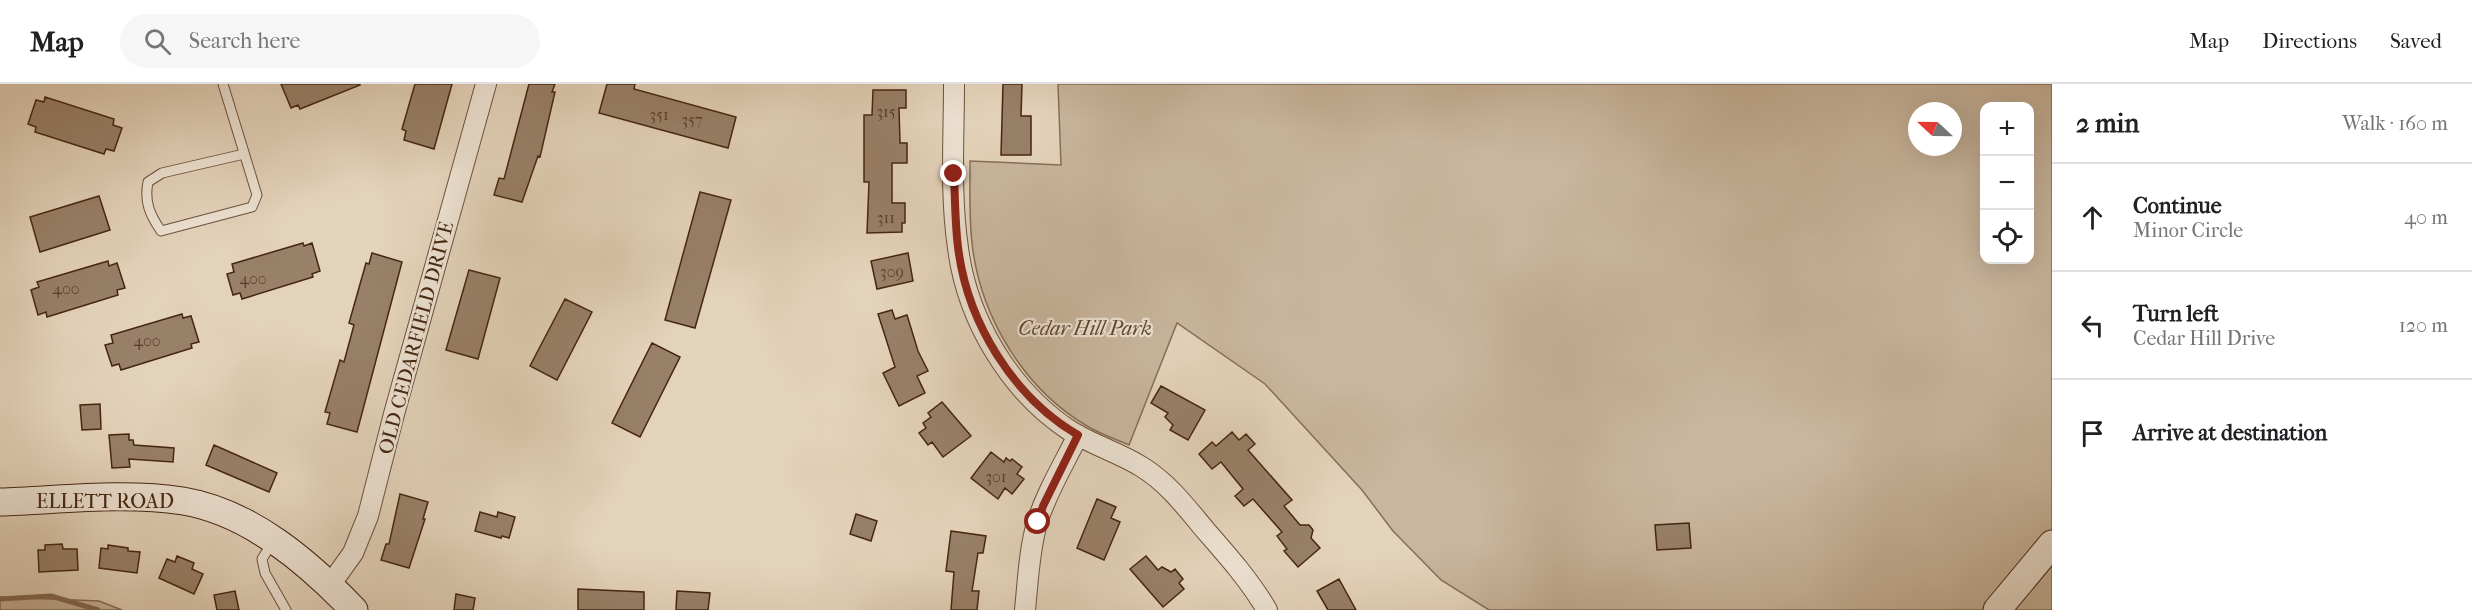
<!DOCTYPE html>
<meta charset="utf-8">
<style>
body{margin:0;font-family:"IM FELL French Canon",serif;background:#f6f6f6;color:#202124}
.controls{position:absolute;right:18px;top:18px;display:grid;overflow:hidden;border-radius:12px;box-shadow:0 6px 24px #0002}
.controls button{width:54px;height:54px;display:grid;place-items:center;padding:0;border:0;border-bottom:2px solid #e0e0e0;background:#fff;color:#202124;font:30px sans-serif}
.compass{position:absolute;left:1908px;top:18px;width:54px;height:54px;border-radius:50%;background:#fff;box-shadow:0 6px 24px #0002;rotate:292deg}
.stop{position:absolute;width:18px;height:18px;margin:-14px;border:4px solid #8f2418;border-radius:50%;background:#fff}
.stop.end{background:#8f2418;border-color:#fff;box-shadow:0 2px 6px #0008}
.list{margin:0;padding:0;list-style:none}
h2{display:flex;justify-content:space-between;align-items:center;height:78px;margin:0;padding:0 24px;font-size:26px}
h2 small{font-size:20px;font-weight:400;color:#757577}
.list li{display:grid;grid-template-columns:39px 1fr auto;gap:18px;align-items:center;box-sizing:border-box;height:108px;padding:0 24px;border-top:2px solid #e0e0e0}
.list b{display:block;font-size:22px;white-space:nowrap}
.list p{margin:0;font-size:20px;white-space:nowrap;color:#757577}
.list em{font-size:20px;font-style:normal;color:#757577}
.icon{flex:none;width:33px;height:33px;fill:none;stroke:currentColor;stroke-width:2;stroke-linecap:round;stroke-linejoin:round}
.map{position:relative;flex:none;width:2052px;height:526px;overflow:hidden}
header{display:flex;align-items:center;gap:36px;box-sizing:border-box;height:84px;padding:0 30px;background:#fff;border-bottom:2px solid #e0e0e0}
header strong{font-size:28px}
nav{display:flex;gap:33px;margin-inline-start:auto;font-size:21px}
.search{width:420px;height:54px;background:#f6f6f6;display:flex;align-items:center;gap:15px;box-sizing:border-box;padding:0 21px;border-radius:33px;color:#757577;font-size:22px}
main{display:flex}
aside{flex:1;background:#fff}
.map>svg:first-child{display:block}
.green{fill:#c9b69e;stroke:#876e58;stroke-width:1.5;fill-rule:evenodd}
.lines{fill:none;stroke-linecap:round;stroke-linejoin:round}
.stream{stroke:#846a54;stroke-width:5}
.building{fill:#988069;stroke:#452611;stroke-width:1.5}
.lane-casing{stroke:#6d513c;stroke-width:11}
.street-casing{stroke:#6d513c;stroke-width:22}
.secondary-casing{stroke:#452611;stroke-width:29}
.lane{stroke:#ede2d3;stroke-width:9}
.street{stroke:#ede2d3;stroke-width:20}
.secondary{stroke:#ede2d3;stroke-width:27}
.route{stroke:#8f2418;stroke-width:8}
.labels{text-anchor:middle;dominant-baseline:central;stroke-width:4.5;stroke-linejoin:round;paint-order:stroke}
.number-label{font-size:16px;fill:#5a3c27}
.park-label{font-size:20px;font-style:italic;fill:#5f432d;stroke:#ede2d3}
.street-label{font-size:20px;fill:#452611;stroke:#ede2d3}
</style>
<header>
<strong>Map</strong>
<div class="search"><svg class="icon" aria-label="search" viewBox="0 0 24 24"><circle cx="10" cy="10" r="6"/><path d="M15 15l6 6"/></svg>Search here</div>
<nav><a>Map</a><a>Directions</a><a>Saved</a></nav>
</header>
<main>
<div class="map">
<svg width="2052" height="526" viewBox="0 0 2052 526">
<rect width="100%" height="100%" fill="#e4d3bb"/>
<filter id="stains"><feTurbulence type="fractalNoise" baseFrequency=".00333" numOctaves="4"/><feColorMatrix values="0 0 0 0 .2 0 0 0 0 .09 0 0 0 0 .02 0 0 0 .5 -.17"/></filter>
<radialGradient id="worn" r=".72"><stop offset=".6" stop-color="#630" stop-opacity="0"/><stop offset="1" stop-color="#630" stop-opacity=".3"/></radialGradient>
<!-- green -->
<path class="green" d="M 1058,0 L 2052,0 L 2052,446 L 1983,526 L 1489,526 L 1441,496 L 1393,447 L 1362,406 L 1265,300 L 1177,239 L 1129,361 C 1115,355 1100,350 1087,342 C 1023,304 980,232 972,159 C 969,132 970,104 970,77 L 1061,81 ZM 1984,22 L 2030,22 L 2030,176 L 1984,176 ZM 1917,27 L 1953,27 L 1953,63 L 1917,63 Z
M 2052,471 L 2052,526 L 2005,526 Z
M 0,513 L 99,517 L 122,526 L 0,526 Z"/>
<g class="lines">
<!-- stream -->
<path class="stream" d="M 0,515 L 51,512 L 98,526"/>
</g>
<!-- building -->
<path class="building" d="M 281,0 L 360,0 L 360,1 L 300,25 L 298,21 L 291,24 Z
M 415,0 L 452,0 L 434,65 L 404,56 L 406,47 L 402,45 Z
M 529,0 L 555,0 L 552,8 L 555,8 L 540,73 L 538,72 L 522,118 L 494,111 L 499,94 L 504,95 Z
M 607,0 L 635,0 L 634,5 L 736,33 L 728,64 L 599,29 Z
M 1003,0 L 1022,0 L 1021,32 L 1031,32 L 1031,71 L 1001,71 Z
M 873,6 L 906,6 L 906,24 L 899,24 L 900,59 L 907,59 L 907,79 L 892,79 L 892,119 L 905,119 L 905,139 L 902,139 L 902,148 L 867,149 L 869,98 L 864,98 L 864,31 L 872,31 Z
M 45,13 L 114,35 L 113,41 L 122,44 L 114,67 L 106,65 L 104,70 L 35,48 L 36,43 L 28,40 L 36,16 L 44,18 Z
M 700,108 L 731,116 L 695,244 L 665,236 Z
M 99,112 L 110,146 L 40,168 L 30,133 Z
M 303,159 L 304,162 L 312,159 L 320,187 L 312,190 L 313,193 L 242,215 L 240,209 L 233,211 L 227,190 L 234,188 L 232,180 Z
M 372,169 L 402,178 L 357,348 L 327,340 L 330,329 L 325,328 L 340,276 L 344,278 L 354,241 L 349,239 L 366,179 L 369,180 Z
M 908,169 L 913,197 L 877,205 L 871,177 Z
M 108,177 L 109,182 L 117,179 L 125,204 L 117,206 L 118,211 L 47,233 L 46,228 L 38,231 L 31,206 L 39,203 L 37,198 Z
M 469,186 L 500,194 L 478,275 L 446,266 Z
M 565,215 L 592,228 L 557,296 L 530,282 Z
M 892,226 L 895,235 L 907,231 L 918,267 L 928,287 L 917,292 L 925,309 L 899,322 L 883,289 L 895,283 L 878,230 Z
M 182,230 L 183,234 L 191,232 L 199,258 L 191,260 L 192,264 L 121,286 L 119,280 L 112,282 L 105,261 L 113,259 L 111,251 Z
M 652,259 L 680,273 L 640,353 L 612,339 Z
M 1161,302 L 1205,326 L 1188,356 L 1170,346 L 1173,341 L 1165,333 L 1168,329 L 1151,319 Z
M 942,318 L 971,352 L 943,373 L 932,358 L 928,361 L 919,349 L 926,344 L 923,339 L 931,333 L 928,329 Z
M 100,320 L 101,345 L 82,346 L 80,321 Z
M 1232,348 L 1239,356 L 1246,350 L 1255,360 L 1248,366 L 1292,416 L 1284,422 L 1300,441 L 1309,441 L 1313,446 L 1311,454 L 1320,464 L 1298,483 L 1284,467 L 1287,465 L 1277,452 L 1282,448 L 1253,415 L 1244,422 L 1235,412 L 1243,405 L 1221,378 L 1212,385 L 1199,370 L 1212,358 L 1216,362 Z
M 129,350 L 129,356 L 133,356 L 134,361 L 174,364 L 173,378 L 129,375 L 130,383 L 112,384 L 109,351 Z
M 214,361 L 277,389 L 269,408 L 206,381 Z
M 991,368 L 1004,378 L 1006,374 L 1010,377 L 1012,375 L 1022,383 L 1017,390 L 1024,395 L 1012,410 L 1005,404 L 998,415 L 971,394 Z
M 400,410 L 428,418 L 423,435 L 425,435 L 409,484 L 381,476 L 386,460 L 389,460 Z
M 1097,415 L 1116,423 L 1111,434 L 1120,438 L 1104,476 L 1077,464 Z
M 480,428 L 497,433 L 498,428 L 515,433 L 509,454 L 502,452 L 501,454 L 475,447 Z
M 856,430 L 877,437 L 871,457 L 850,450 Z
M 1689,439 L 1691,464 L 1657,466 L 1655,441 Z
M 951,447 L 986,452 L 983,469 L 978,469 L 972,507 L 979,507 L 977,526 L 951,526 L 954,488 L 946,487 Z
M 62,460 L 63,465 L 77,465 L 78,486 L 39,488 L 38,466 L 45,466 L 45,461 Z
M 108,461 L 128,464 L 128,467 L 140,468 L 137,489 L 99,484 L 101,464 L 108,465 Z
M 177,472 L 194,479 L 192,485 L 203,490 L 194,510 L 159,494 L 167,475 L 175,478 Z
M 1146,472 L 1158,486 L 1162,483 L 1171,488 L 1175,485 L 1183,495 L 1179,499 L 1184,505 L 1163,523 L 1130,485 Z
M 1339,495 L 1356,526 L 1328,526 L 1317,507 Z
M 578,505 L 644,508 L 644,526 L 578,526 Z
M 235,507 L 239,526 L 217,526 L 214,511 Z
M 677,507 L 710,509 L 708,526 L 676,526 Z
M 456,510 L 475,514 L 473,526 L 454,526 Z"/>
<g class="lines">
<defs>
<path id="lane" d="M 223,0 L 257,111 L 252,123 L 161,147 C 150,131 144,118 148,98 L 162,89 L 244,70
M 272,459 L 262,475 L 265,489 L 286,526"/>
<path id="street" d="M 954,0 C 954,54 950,110 958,164 C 967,235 1009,306 1069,346 C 1092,361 1118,368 1142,383 C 1168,399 1186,423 1206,447 C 1228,472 1250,497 1267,526
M 330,501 L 353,469 L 368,432 L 394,330 L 486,0
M 1025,526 C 1028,497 1029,467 1037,439 C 1046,409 1064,380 1078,351"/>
<path id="secondary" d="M 0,418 C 60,416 124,408 183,417 C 250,428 309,479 354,526
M 1997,526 L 2052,460"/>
</defs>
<!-- lane casing -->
<use href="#lane" class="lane-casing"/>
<!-- street casing -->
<use href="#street" class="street-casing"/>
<!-- secondary casing -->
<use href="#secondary" class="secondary-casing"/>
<!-- lane -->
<use href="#lane" class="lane"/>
<!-- street -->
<use href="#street" class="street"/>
<!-- secondary -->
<use href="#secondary" class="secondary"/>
</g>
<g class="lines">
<!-- route -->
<path class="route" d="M 954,90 C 955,114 955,139 958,163 C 967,238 1013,313 1078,351 L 1043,422 L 1038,438"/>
</g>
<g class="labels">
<!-- number labels -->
<g class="number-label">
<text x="886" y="27">315</text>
<text x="659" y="30">351</text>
<text x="692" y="35">357</text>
<text x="886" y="133">311</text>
<text x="892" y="187">309</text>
<text x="253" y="194">400</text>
<text x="66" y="204">400</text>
<text x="147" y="256">400</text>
<text x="996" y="392">301</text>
</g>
<!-- park labels -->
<g class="park-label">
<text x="1085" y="244">Cedar Hill Park</text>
</g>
<!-- street labels -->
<g class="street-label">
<text transform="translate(416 254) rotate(-75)">OLD CEDARFIELD DRIVE</text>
<text x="105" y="417">ELLETT ROAD</text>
</g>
</g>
<rect width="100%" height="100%" filter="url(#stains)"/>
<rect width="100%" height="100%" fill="url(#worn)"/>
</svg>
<div class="controls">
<button>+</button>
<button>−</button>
<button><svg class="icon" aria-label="locate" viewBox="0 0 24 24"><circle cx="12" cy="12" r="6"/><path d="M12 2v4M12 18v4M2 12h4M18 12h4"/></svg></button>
</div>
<svg class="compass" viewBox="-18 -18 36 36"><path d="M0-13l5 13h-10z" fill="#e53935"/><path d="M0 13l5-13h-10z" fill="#757577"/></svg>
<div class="stop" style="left:1038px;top:438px"></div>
<div class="stop end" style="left:954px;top:90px"></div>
</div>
<aside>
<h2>2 min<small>Walk · 160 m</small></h2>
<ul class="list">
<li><svg class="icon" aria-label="ahead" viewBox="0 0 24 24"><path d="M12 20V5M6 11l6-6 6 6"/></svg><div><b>Continue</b><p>Minor Circle</p></div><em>40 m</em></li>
<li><svg class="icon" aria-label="left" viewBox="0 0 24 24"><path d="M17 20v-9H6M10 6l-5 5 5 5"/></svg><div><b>Turn left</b><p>Cedar Hill Drive</p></div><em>120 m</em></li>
<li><svg class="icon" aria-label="arrive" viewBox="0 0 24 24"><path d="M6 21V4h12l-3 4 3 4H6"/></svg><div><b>Arrive at destination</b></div></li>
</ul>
</aside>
</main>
